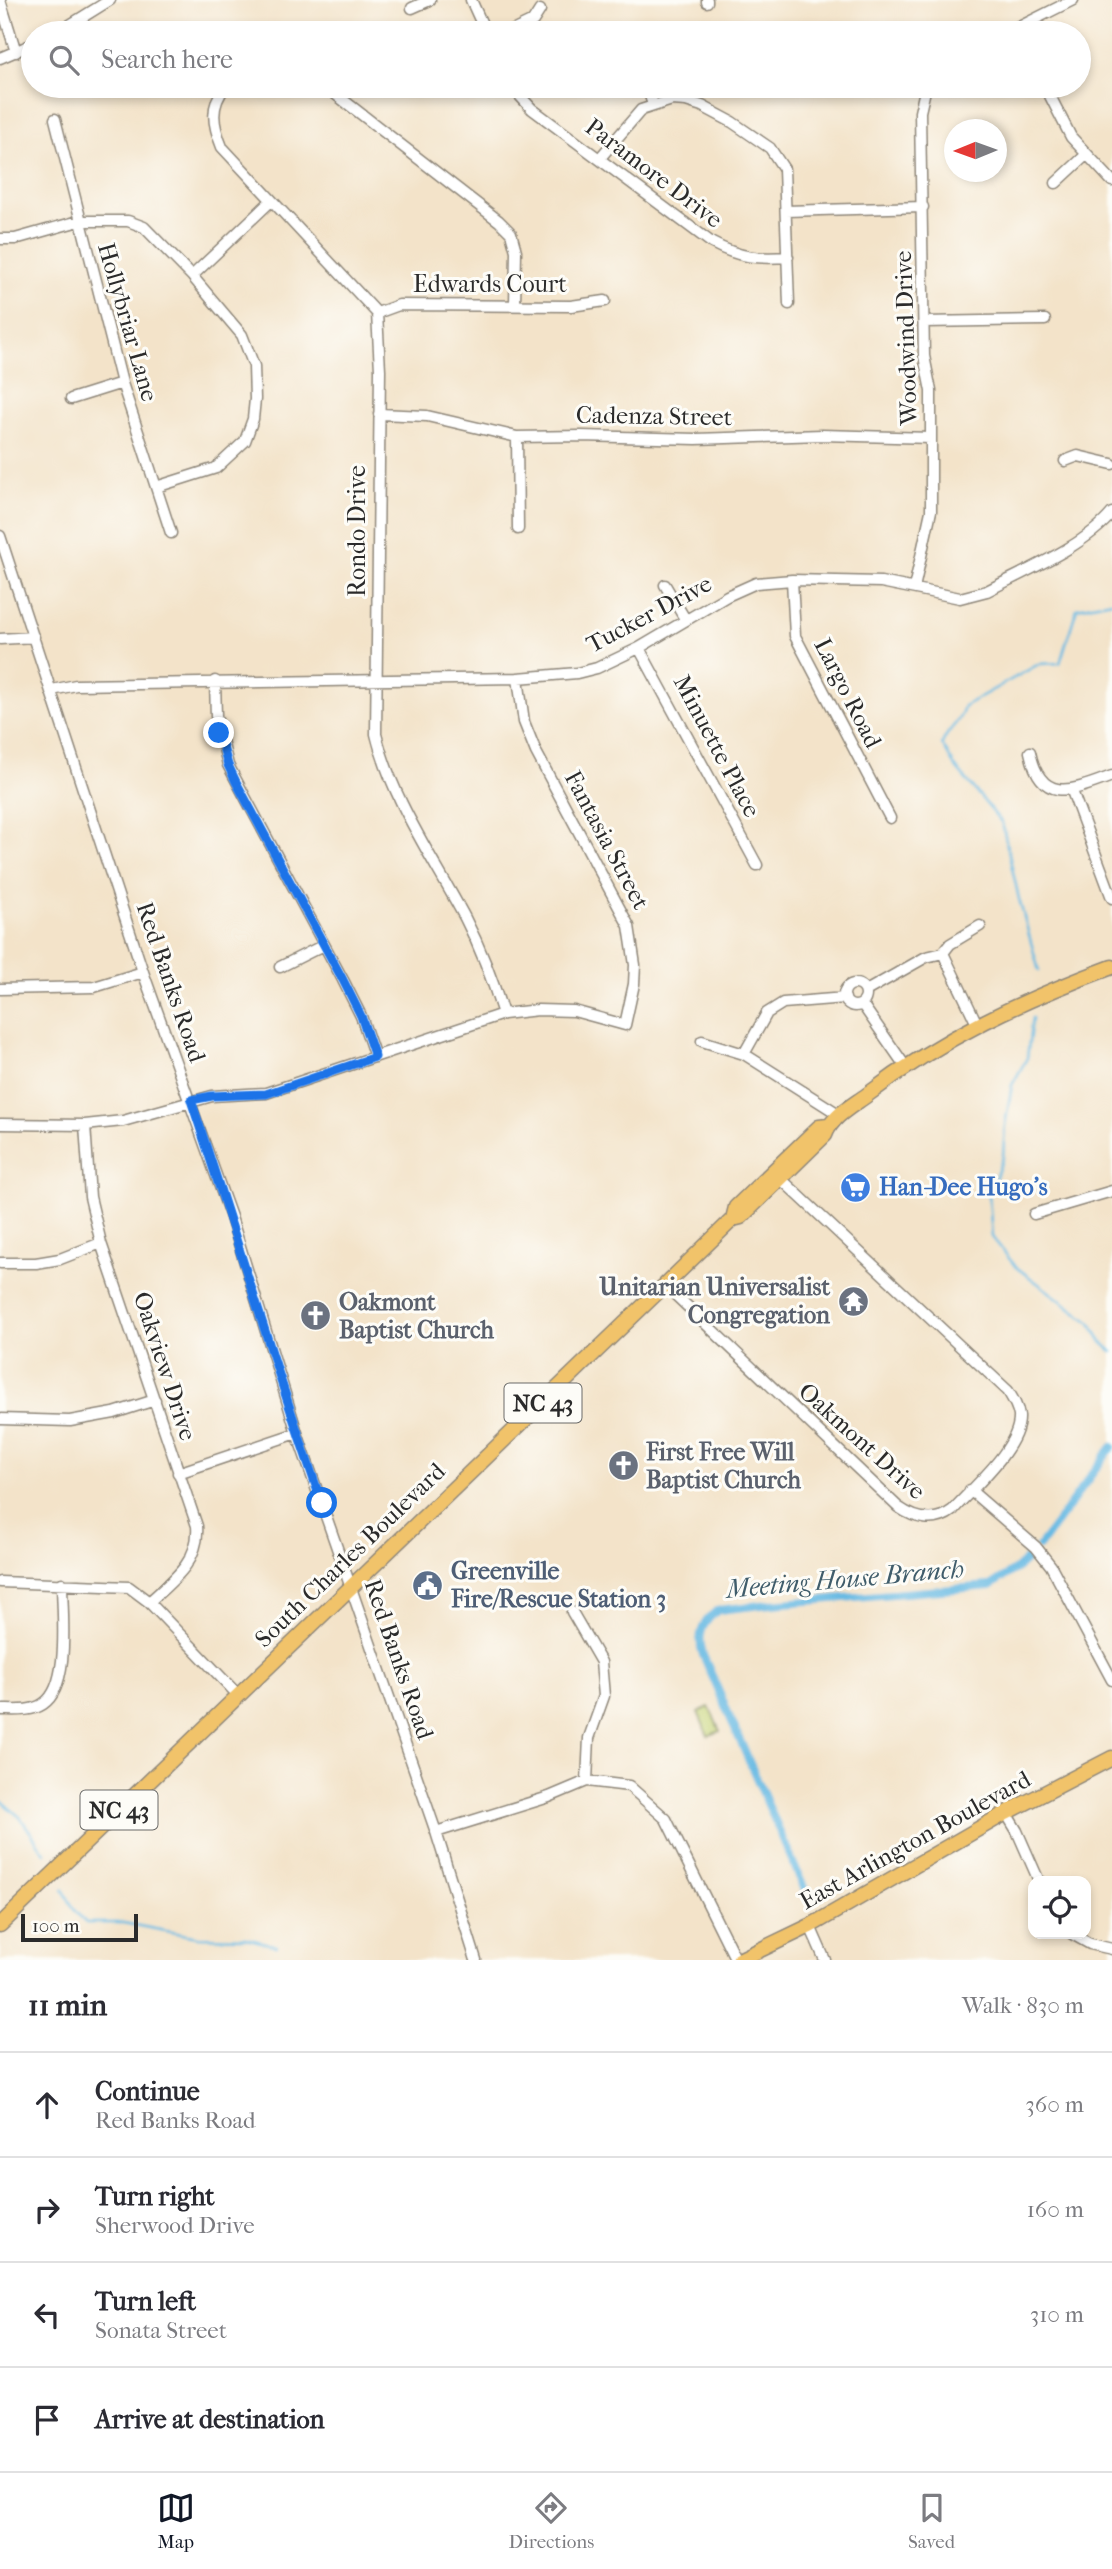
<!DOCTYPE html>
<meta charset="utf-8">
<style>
body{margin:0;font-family:"IM FELL French Canon",serif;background:#f7f7f7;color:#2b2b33}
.controls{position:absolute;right:21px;bottom:21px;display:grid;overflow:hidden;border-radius:14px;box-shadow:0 4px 10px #0003}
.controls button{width:63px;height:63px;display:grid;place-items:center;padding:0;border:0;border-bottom:2px solid #e1e1e2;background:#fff;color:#2b2b33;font:35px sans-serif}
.compass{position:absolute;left:944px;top:119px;width:63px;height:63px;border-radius:50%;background:#fff;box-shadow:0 4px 10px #0003;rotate:269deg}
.scale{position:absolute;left:21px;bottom:18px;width:117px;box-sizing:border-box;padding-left:7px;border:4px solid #2b2b2b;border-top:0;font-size:19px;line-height:24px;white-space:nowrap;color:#2b2b2b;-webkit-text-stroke:5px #fdfcf7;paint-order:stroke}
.stop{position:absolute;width:21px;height:21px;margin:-16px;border:5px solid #1a73e8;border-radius:50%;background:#fff}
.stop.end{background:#1a73e8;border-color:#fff;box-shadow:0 2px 7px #0008}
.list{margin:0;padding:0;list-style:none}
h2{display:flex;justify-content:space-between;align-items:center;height:91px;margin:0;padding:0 28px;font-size:30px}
h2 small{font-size:23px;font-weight:400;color:#7c7c81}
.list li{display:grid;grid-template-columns:46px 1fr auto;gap:21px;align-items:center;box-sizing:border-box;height:105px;padding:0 28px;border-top:2px solid #e1e1e2}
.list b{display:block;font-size:26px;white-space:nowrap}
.list p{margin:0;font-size:23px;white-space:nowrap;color:#7c7c81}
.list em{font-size:23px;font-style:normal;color:#7c7c81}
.icon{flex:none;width:38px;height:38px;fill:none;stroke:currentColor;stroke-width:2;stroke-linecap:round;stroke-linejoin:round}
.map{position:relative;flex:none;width:1112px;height:1960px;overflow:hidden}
.search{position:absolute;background:#fff;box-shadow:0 4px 10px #0003;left:21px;right:21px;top:21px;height:77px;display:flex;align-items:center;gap:18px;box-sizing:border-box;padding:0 24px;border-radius:38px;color:#7c7c81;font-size:26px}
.sheet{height:511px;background:#fff}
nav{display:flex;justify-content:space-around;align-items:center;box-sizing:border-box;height:98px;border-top:2px solid #e1e1e2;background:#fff;font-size:19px;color:#7c7c81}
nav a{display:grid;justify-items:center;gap:4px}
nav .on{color:#111827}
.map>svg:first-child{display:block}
.green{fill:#c5d375;stroke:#787f50;stroke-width:2}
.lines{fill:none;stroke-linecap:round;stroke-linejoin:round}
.stream{stroke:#67bae3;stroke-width:2.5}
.canal{stroke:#67bae3;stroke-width:8}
.minor-casing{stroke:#8f877a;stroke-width:13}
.major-casing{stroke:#8f877a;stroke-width:17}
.minor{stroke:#fff;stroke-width:10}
.major{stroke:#f1c36a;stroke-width:14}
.route{stroke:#1a73e8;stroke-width:9}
.labels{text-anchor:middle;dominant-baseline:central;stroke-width:6;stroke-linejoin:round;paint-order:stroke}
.shield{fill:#fdfcf7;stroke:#6a6a68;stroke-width:2}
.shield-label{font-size:23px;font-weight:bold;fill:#2b2b2b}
.street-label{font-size:24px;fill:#2b2b2b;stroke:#fdfcf7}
.shop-label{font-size:24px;font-weight:bold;fill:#366cbe;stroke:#fdfcf7;text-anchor:start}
.worship-label{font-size:24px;font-weight:bold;fill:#5b616d;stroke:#fdfcf7;text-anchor:start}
.service-label{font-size:24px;font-weight:bold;fill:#4e5e75;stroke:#fdfcf7;text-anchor:start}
.water-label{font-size:26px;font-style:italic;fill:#405d6b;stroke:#fdfcf7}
</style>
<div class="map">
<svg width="1112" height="1960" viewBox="0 0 1112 1960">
<rect width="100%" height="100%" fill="#fdfcf7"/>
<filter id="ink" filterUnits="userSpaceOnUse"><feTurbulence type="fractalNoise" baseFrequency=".0143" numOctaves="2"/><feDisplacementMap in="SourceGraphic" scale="14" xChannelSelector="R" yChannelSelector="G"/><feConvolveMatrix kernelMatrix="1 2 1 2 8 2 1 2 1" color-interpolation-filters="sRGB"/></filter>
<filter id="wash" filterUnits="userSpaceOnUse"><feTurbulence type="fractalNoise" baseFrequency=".00686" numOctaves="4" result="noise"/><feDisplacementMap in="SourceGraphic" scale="28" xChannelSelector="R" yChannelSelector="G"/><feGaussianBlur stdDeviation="1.57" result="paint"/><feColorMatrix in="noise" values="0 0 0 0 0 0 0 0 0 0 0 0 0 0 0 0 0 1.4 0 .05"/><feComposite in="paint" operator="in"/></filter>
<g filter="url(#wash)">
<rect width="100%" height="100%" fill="#f3e3c9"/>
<!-- green -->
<path class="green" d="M 709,1707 L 720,1731 L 708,1736 L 698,1712 Z"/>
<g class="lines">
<!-- stream -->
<path class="stream" d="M 1039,971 L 1019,899 L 1002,823 L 954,765 L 942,744 C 949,726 959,726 964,706 L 1039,664 L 1060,663 L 1077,608 L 1112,601
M 1032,1018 L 1027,1058 L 1012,1085 L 1005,1125 L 1003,1157 L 989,1195 L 992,1237 L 1016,1267 L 1091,1323 L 1102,1342 L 1112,1351
M 0,1800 L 20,1817 L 45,1853
M 63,1889 L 75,1911 L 86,1923 L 123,1923 L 198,1937 L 246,1938 L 277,1946"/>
<!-- canal -->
<path class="canal" d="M 1039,1546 C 1065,1514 1087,1479 1112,1447
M 808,1897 L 703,1655 C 697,1636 701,1623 718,1610 L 770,1604 L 990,1586 L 1016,1569 L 1029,1557"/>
</g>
</g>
<g filter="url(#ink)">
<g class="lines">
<defs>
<path id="minor" d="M 0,0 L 16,52
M 471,0 L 486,33
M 707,2 L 707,0
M 412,8 L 430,0
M 57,33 L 110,0
M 508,33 L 533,21 L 540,10
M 1007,33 L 1073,0
M 0,58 L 33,44
M 226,86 C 209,106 213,125 222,147 L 377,313 L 380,370 L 376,734 C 392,800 433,858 465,918 C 481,949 493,981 503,1014
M 325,86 L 499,221 L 511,233 L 516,251 L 515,305
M 511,86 L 532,109 L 712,243 C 740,258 757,259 788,257
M 647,86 L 653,105
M 1045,86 L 1071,137 L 1112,181
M 55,119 L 122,383 L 171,533
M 600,158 L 641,110 L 672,100 L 686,101 L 702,106 L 732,122 L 770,148 L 784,169 L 789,304
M 1056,183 L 1086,155
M 786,211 L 923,207
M 0,239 L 15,239 L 79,221 L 128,221 L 144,227 L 192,276 L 242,335 L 254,366 L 255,399 L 253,419 L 245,441 L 216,468 L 156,487
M 192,276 L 271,201
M 377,313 L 399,305 L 571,306 L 605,301
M 924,322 L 1045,320
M 71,399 L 122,383
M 379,414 L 427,416 L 517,437 L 581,436 L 696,439 L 822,435 L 931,438
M 517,437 L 518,529
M 1065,461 L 1078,456 L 1112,464
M 0,536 L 143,972 L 231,1217 L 297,1433 L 436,1832 L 476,1960
M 792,580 L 795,636 L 890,818
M 665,585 L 685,619
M 914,588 L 931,511 L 931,391 L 924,356 L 920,112 L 926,86
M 0,639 L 34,637
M 639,648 L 757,865
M 215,681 L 216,716 L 228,765 L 343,980 L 361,1016 L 375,1057
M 52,690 L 76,685 L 518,678 L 577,673 L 597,668 L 639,648 L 727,596 L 756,583 L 792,580 L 881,582 L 960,598 L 987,591 C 1025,571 1085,546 1112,513
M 1030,752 C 1041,806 1074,790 1112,776
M 1072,791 L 1112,898
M 943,953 L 977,1024
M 943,953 L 950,944 L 980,926
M 280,967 L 324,945
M844 995a11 11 0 1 1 22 0a11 11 0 1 1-22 0Z
M 0,989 L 94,987 L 143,972
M 866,991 L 926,957 L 943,953
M 862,1004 L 905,1066
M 702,1041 L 744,1054 L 840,1115
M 744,1054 L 767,1013 L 783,1003 L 845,998
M 0,1124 L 85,1125 L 123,1121 L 212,1096 L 266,1093 L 503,1014 L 538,1010 L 574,1011 L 625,1025 L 634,984 L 635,965 L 629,926 L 536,752 L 524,722 L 518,678
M 85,1125 L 90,1197 L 101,1243 L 197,1526 C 200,1561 172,1581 149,1602
M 1034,1214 L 1112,1191
M 0,1263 L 36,1263 L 60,1259 L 101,1243
M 665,1285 L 898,1507 C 915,1519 935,1524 953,1510 C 972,1488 1021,1447 1019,1416 C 1018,1407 1013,1399 1008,1391 L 780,1178
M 0,1419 L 70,1421 L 114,1413 L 155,1400
M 178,1473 L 297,1433
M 970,1490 L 1036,1547 L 1051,1566 L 1112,1680
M 0,1582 L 129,1587 L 149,1602 L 238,1695
M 572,1612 L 601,1662 L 604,1696 L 589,1738 L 587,1781
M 0,1710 C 14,1710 31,1712 43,1704 C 71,1686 62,1614 62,1583
M 1006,1813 L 1017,1831 L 1039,1881
M 436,1832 L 549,1797 L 587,1781 L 629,1786 L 666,1819 L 736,1960
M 810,1926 L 825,1960
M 1072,1934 L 1090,1944 L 1112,1949"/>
<path id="major" d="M 733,1219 L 741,1217 L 825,1135 C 831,1117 852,1106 867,1095 C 943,1037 1023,1000 1112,967
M 0,1925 L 665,1285 L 733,1219 L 736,1207 L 819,1127 L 828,1126
M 739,1960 L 810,1926 L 1006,1813 L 1112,1758"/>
</defs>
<!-- minor casing -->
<use href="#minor" class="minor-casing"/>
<!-- major casing -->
<use href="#major" class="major-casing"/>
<!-- minor -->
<use href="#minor" class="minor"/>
<!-- major -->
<use href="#major" class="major"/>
</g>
</g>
<g class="lines" filter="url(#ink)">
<!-- route -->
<path class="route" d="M 219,733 L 228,765 L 236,782 L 343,980 L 361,1016 L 375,1057 L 266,1094 L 212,1096 L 191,1100 C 236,1234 275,1370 322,1503"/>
</g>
<!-- icons -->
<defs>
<symbol id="supermarket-disc" viewBox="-11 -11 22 22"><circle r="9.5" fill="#3f7fe0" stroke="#fdfcf7"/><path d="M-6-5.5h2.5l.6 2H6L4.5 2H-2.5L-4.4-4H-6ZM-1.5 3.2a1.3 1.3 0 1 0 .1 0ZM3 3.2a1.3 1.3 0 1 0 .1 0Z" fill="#fff"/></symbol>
<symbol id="temple-disc" viewBox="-11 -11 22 22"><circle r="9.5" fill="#6b7280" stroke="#fdfcf7"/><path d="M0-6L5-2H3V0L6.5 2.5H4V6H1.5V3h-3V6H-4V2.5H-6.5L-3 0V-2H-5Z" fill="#fff"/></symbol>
<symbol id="church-disc" viewBox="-11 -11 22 22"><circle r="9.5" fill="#6b7280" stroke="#fdfcf7"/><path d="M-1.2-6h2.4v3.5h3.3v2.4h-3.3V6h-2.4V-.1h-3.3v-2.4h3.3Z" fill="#fff"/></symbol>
<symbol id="civic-disc" viewBox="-11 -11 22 22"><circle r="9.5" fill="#5c6f8a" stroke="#fdfcf7"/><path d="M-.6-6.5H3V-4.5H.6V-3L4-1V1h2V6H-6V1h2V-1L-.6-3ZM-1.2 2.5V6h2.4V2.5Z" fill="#fff"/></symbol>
</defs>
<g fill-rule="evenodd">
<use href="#supermarket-disc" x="838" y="1170" width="35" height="35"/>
<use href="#temple-disc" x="836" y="1284" width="35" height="35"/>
<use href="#church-disc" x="298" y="1298" width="35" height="35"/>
<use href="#church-disc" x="606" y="1448" width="35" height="35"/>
<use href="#civic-disc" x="410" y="1568" width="35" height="35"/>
</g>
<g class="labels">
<!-- shield labels -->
<g class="shield">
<rect x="504.5" y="1383.5" width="77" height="39" rx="5"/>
<rect x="80.5" y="1790.5" width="77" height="39" rx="5"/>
</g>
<g class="shield-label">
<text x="543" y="1403">NC 43</text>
<text x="119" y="1810">NC 43</text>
</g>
<!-- street labels -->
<g class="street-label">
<text transform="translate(654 173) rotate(37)">Paramore Drive</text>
<text x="490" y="284">Edwards Court</text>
<text transform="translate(128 322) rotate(74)">Hollybriar Lane</text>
<text transform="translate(906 338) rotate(-92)">Woodwind Drive</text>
<text transform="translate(654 416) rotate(1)">Cadenza Street</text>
<text transform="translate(357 531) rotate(-90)">Rondo Drive</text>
<text transform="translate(649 614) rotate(-28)">Tucker Drive</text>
<text transform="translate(848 693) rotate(63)">Largo Road</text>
<text transform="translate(717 746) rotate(62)">Minuette Place</text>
<text transform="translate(607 840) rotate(62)">Fantasia Street</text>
<text transform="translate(171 982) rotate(71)">Red Banks Road</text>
<text transform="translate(165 1366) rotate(72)">Oakview Drive</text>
<text transform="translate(862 1441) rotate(42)">Oakmont Drive</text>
<text transform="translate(350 1555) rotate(-44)">South Charles Boulevard</text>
<text transform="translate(399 1659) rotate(71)">Red Banks Road</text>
<text transform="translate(915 1840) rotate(-29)">East Arlington Boulevard</text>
</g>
<!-- shop labels -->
<g class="shop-label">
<text x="879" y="1187">Han-Dee Hugo's</text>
</g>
<!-- worship labels -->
<g class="worship-label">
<text x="830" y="1287" text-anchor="end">Unitarian Universalist<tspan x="830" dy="28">Congregation</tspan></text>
<text x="339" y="1302">Oakmont<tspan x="339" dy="28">Baptist Church</tspan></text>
<text x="646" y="1452">First Free Will<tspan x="646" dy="28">Baptist Church</tspan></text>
</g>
<!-- service labels -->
<g class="service-label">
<text x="451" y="1571">Greenville<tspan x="451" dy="28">Fire/Rescue Station 3</tspan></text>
</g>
<!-- water labels -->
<g class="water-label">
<text transform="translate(845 1579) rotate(-5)">Meeting House Branch</text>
</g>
</g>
</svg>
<div class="controls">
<button><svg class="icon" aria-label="locate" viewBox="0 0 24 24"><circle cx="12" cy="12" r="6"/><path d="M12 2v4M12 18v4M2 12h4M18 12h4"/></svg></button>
</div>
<svg class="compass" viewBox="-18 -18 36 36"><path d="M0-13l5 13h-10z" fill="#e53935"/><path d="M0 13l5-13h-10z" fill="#7c7c81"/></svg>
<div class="scale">100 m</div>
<div class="stop" style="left:322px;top:1503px"></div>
<div class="stop end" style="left:219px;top:733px"></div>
<div class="search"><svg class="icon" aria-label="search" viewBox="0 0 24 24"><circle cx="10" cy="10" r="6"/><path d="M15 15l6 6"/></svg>Search here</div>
</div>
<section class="sheet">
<h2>11 min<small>Walk · 830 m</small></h2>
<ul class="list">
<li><svg class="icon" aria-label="ahead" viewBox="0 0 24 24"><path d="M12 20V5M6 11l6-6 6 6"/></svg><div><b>Continue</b><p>Red Banks Road</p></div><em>360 m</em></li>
<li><svg class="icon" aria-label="right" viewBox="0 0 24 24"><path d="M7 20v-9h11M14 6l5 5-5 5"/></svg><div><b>Turn right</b><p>Sherwood Drive</p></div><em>160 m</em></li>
<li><svg class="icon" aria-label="left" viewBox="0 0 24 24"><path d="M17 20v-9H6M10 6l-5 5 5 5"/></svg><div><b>Turn left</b><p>Sonata Street</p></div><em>310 m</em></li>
<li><svg class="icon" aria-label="arrive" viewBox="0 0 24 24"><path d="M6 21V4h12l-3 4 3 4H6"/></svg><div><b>Arrive at destination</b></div></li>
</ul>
</section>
<nav>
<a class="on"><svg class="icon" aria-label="map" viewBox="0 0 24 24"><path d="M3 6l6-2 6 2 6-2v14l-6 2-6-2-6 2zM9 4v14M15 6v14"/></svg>Map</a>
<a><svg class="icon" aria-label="directions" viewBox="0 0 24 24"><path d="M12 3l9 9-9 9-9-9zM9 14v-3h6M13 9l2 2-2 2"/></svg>Directions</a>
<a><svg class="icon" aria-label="saved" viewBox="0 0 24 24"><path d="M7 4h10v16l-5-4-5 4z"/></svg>Saved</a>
</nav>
